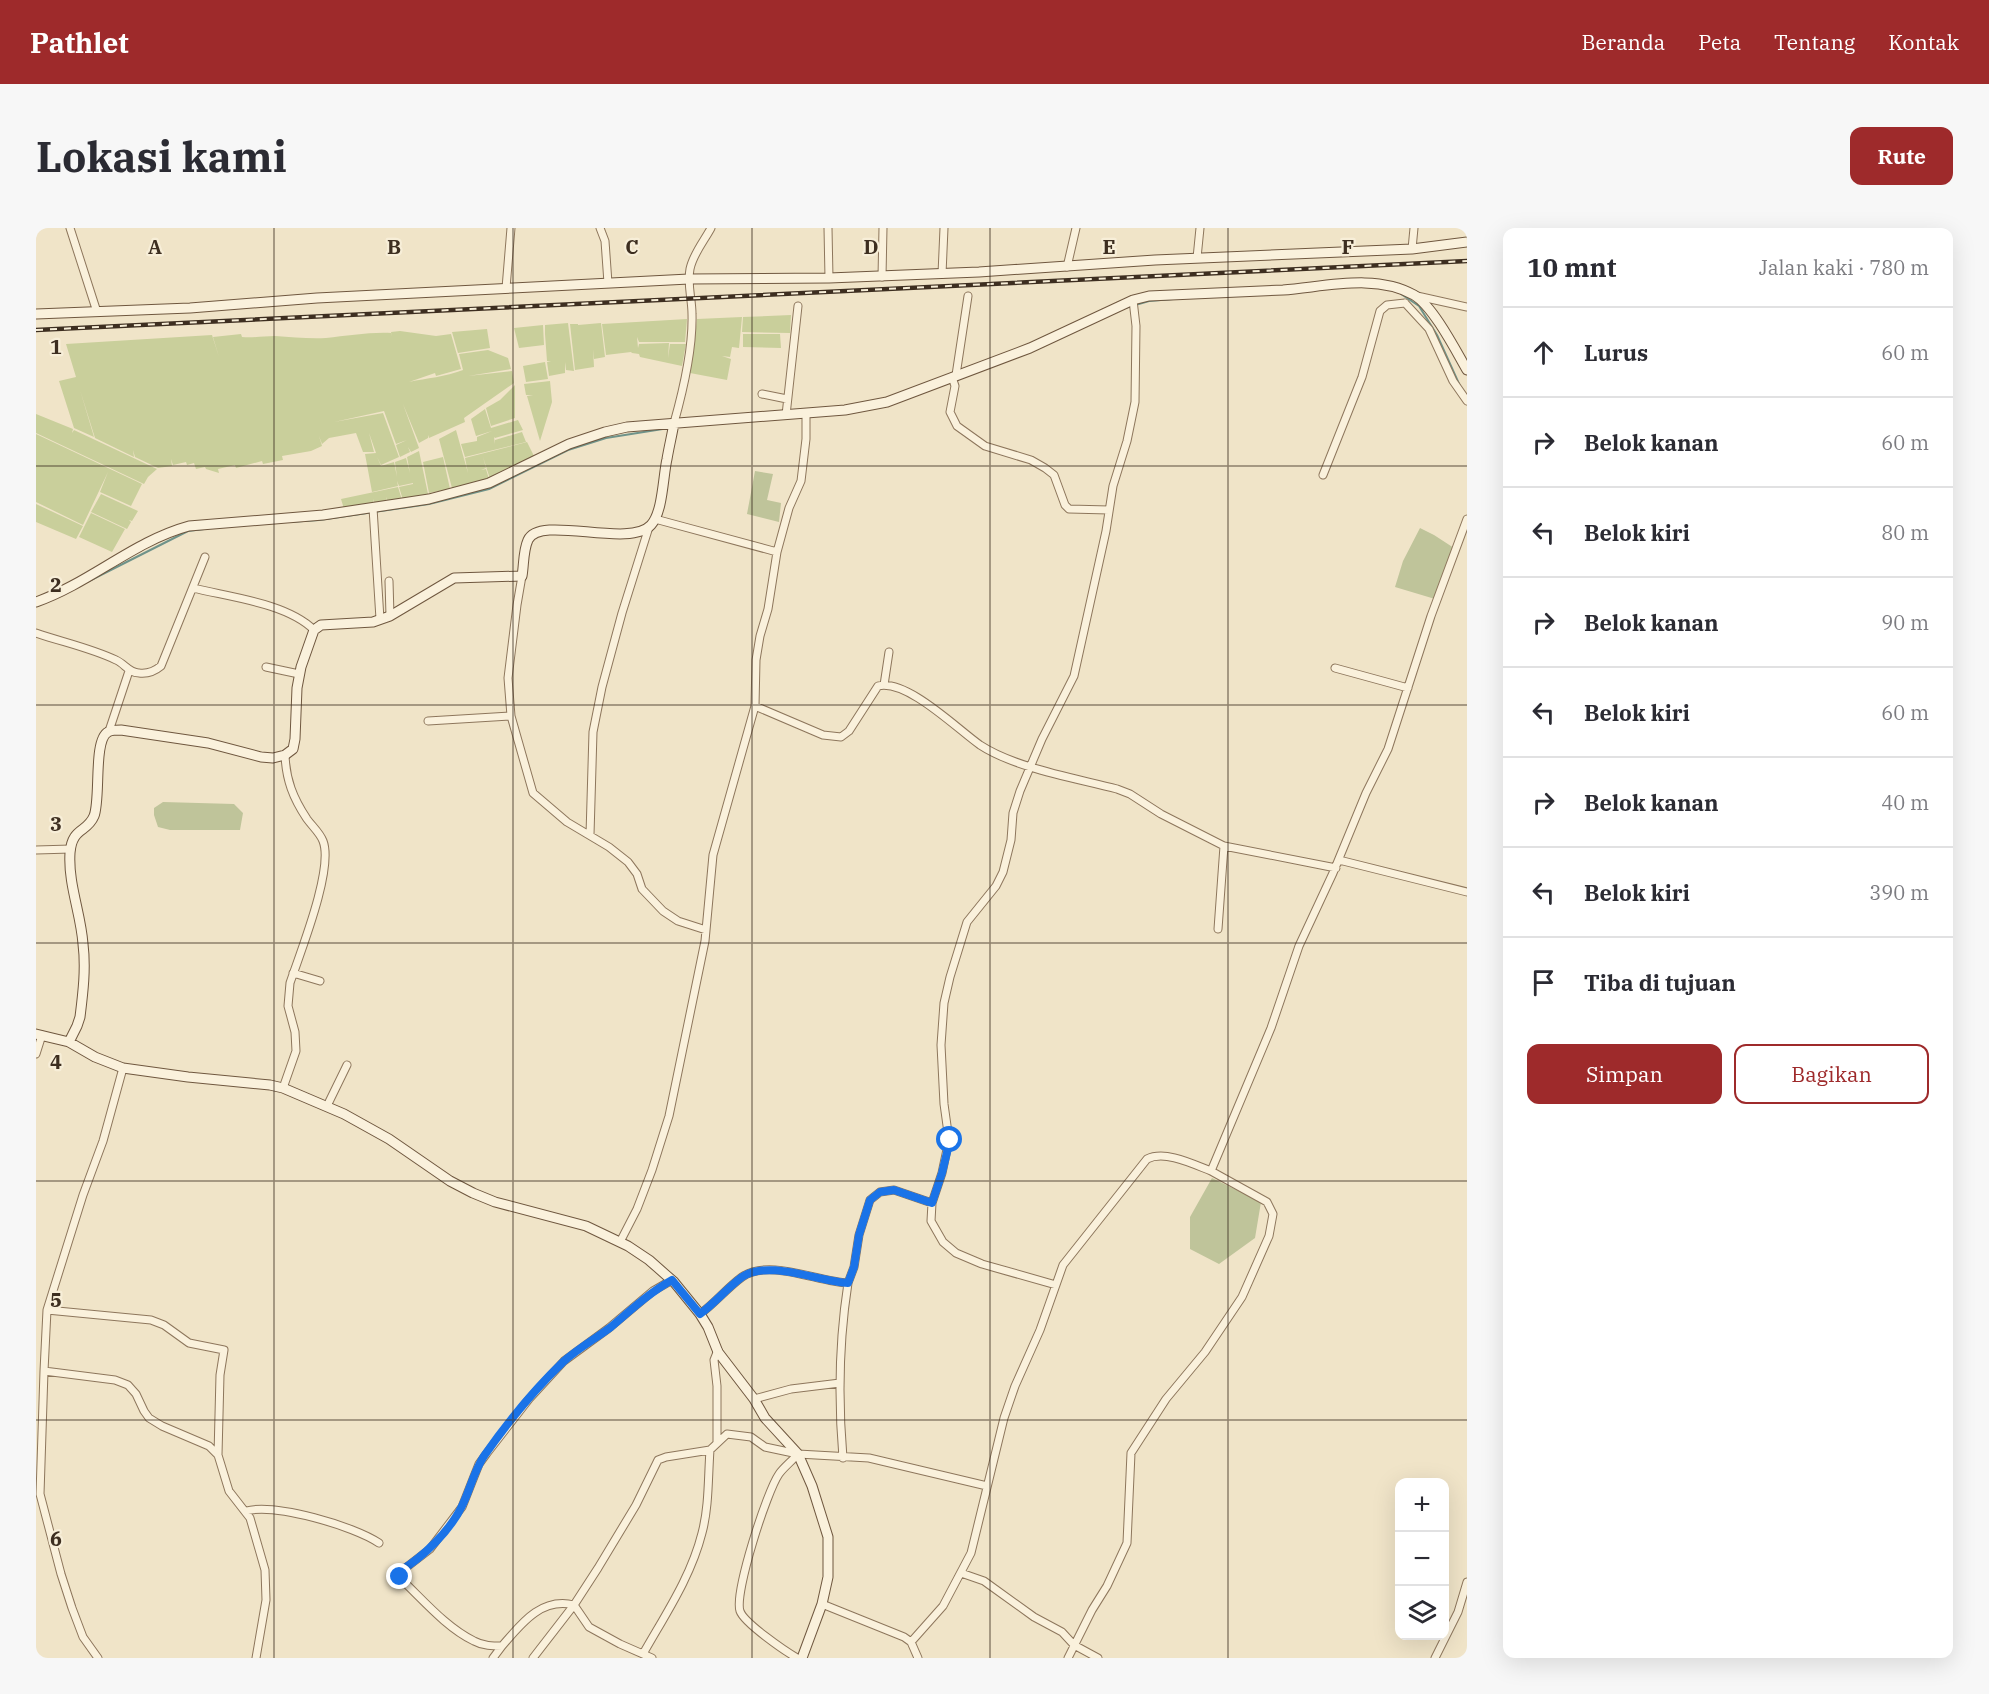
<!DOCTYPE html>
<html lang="id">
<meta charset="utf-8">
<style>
body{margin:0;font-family:"IBM Plex Serif",serif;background:#f7f7f7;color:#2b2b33}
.controls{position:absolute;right:18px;bottom:18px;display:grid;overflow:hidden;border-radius:12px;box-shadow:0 6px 24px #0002}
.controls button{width:54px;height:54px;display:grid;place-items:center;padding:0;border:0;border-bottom:2px solid #e1e1e2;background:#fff;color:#2b2b33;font:30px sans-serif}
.stop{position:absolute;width:18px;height:18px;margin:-14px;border:4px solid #1a73e8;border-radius:50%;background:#fff}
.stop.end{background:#1a73e8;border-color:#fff;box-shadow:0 2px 6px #0008}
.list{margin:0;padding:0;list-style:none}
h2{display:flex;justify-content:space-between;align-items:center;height:78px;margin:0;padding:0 24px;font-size:26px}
h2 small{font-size:20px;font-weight:400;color:#7c7c81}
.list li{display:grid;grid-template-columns:39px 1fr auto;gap:18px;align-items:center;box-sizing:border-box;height:90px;padding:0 24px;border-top:2px solid #e1e1e2}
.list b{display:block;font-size:22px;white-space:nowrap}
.list em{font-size:20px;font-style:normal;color:#7c7c81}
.actions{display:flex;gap:12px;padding:18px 24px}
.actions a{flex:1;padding:14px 0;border:2px solid #9e2a2b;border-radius:12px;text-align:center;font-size:21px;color:#9e2a2b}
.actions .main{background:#9e2a2b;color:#fff}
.icon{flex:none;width:33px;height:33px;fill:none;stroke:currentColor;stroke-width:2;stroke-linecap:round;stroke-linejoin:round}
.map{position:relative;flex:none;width:1431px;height:1430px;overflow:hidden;border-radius:12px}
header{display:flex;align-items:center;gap:36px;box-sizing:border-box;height:84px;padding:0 30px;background:#9e2a2b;color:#fff}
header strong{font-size:28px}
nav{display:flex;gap:33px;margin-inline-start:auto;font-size:21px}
.intro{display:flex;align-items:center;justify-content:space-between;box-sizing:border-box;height:144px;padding:0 36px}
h1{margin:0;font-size:42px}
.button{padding:15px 27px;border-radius:12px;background:#9e2a2b;color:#fff;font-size:21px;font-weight:700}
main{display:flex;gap:36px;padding:0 36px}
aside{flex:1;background:#fff;border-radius:12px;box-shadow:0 6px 24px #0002}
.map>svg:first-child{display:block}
.green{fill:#c9cf9b}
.cemetery{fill:#bfc49a}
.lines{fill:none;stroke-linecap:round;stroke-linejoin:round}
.stream{stroke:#6f938a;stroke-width:2}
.street-casing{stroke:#8d765c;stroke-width:9}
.secondary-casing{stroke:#6f573f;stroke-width:11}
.street{stroke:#faf1dc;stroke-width:7}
.secondary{stroke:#faf1dc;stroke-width:9}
.rail-casing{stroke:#3d2e20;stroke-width:4.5}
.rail{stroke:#f7eed8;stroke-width:2;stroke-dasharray:7;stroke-linecap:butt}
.route{stroke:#1a73e8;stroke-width:8}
.grid{fill:none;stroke:#3d2e20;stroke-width:1.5;stroke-opacity:0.55}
.grid-label{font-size:20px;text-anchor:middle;font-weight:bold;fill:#3d2e20;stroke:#f7eed8;stroke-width:4.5;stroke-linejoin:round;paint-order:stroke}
</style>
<header>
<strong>Pathlet</strong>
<nav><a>Beranda</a><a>Peta</a><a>Tentang</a><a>Kontak</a></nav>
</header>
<div class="intro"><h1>Lokasi kami</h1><a class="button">Rute</a></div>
<main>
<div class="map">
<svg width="1431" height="1430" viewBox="0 0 1431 1430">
<rect width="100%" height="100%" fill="#f0e4c8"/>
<!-- green -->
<path class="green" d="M 755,87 L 754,105 L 706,104 L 707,89 Z
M 706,89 L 703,120 L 696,119 L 694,129 L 686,128 L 695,131 L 691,152 L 654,145 L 661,91 Z
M 651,91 L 649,114 L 603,114 L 601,109 L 602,120 L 603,116 L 633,115 L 632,130 L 634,116 L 650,116 L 646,138 L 604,129 L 603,126 L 596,125 L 595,124 L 570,127 L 566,96 Z
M 532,95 L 538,143 L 530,142 L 529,134 L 529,145 L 513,148 L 511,134 L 515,133 L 511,133 L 509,106 L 516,105 L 509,106 L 509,97 Z
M 565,95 L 569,129 L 558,131 L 557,121 L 558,139 L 539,142 L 534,96 L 542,96 L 542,97 Z
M 507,97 L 508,117 L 483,120 L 478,100 Z
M 451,101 L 454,120 L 422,125 L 416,104 Z
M 364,103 L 400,108 L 415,106 L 425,141 L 400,148 L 399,145 L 373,154 C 391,150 409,149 427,142 L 423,126 L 452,122 L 472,130 L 475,141 L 432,148 L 476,143 L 478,155 L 428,190 L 429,194 L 393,210 L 392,207 L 392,210 L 383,215 L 367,176 L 383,220 L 375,224 L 372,219 L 374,224 L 364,229 L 360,217 L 371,212 L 360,216 L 348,183 L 298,194 L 347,185 L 363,229 L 345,237 L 341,229 L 345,238 L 358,234 L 361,249 L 359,234 L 370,230 L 374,245 L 371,229 L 383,223 L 392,266 L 367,272 L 363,259 L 377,256 L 377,255 L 363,258 L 361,253 L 362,258 L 336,264 L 329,226 L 340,225 L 333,205 L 338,224 L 327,224 L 320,205 L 293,210 L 286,216 L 283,208 L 286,218 L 275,223 L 246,228 L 247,232 L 227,236 L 226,233 L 200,240 L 199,237 L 182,241 L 183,245 L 170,241 L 169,239 L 160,241 L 158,235 L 151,237 L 150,234 L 137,237 L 135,231 L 136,238 L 122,240 L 99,229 L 97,222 L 98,229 L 59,210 L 44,162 L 58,209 L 38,200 L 23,153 L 40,149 L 30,116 L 176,107 L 183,129 L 177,109 L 205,106 L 206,109 C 217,110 228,108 239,108 C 256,109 273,111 290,110 C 311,108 333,104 355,105 L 356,109 L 355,104 Z
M 707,106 L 744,106 L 745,120 L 707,119 Z
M 509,134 L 512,151 L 490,154 L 487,138 Z
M 514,153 L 516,174 L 504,213 L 491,168 L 497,167 L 490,167 L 488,156 Z
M 479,157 L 479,190 L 455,198 L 450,180 L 464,172 Z
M 449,181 L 455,200 L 482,192 L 487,202 L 459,210 L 458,209 L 459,216 L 459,212 L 486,204 L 490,214 L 429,229 L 425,216 L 441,213 L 441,209 L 456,203 L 440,208 L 435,191 Z
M 0,186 L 37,201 L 36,205 L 38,202 L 121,241 L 112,249 L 108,256 L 0,205 Z
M 420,202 L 432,245 L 429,230 L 491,214 L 499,230 L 454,251 L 447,229 L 450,240 L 445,242 L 450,241 L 453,251 L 435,255 L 434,251 L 435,255 L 416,260 L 403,211 Z
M 0,206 L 106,256 L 95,278 L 64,264 L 72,244 L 47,297 L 0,274 Z
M 407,229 L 414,261 L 393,265 L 387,234 Z
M 362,259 L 366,272 L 352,274 L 350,269 L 351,274 L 338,275 L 337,271 L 337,277 L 308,281 L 305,271 Z
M 65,266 L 102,283 L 96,293 L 93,292 L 95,294 L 91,301 L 55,284 Z
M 0,276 L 47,298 L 40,311 L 0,294 Z
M 55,285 L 89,301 L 76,324 L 43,309 Z"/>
<!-- cemetery -->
<path class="cemetery" d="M 719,243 L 737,246 L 731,272 L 745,275 L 743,294 L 711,286 Z
M 1384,300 L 1398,307 L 1418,320 L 1399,371 L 1359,359 L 1367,333 Z
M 127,574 L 198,576 L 207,585 L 204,602 L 134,602 L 122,599 L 118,587 L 118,580 Z
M 1176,950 L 1225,974 L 1219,1010 L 1183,1036 L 1154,1021 L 1154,989 Z"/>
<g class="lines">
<!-- stream -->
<path class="stream" d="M 1365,66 L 1383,78 L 1401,107 L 1424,158
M 1089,80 L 1113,73 L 1137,71
M 252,294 L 283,292 L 393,276 L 453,261 L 532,222 L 570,210 L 633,200
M 51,354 L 152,303 L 168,301"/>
<defs>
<path id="street" d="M 34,0 L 61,84
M 564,0 L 569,13 L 572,55
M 792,0 L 793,50
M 1376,21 L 1378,0
M 1161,30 L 1164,0
M 1031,39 L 1040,0
M 906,46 L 908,0
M 846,49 L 847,0
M 470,60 L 475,0
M 1381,68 L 1431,79
M 1369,75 L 1393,101 L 1417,153 L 1431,173
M 920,147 L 932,68
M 916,149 L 919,158 L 914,184 L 921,198 L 949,218 L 995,232 L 1009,240 L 1018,247 L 1029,277 L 1033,281 L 1073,282
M 726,166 L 751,171
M 750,187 L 762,78
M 638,195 C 647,163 657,119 656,86 C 656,71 651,56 654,41 C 657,26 668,13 675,0
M 1287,247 L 1326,149 L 1344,83 L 1351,77 L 1369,75
M 337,280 L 344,391
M 741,324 L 753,280 L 765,253 L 770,211 L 770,185
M 486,348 L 481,377 L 472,450 L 475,488 L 497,565 L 531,594 L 573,619 L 592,634 L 601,646 L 606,661 L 627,683 L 642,693 L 670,702
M 353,353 L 354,388
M 157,360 C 193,369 251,375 278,402
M 0,405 C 26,414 55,420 80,432 C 89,436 93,445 103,445 C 111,446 119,443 125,438 L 169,329
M 230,439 L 263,446
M 1299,440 L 1372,460
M 848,457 L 853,424
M 719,478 L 787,507 L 805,509 L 813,503 L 842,458 C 871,451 920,500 944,517 C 979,540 1039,550 1081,561 L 1094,566 L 1125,586 L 1188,618 L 1300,640
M 392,493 L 475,488
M 73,503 L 93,443
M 554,607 L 557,504 L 566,459 L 586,385 L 613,299
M 0,622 L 35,621
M 1303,632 L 1431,664
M 1182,701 L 1188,618
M 257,745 L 284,753
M 0,826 L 6,807
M 87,840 L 67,913 L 47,967 L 11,1082 L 8,1143 L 79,1152 L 92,1157 L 100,1166 L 108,1183 L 113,1190 L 126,1198 L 173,1218 L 182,1227 L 193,1263 L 214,1290 L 229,1342 L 230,1372 L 220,1430
M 247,860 L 260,823 L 259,804 L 252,778 L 254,755 C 264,725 298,641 287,613 C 284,605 276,598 271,591 C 257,570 250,552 249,527
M 291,878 L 311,837
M 584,1014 L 601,981 L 616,942 L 633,888 L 669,713 L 677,627 L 719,478 L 720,432 L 724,408 L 732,381 L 741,324 L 619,291
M 1020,1057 L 946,1036 L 920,1025 L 907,1014 L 895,993 L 896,975 L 906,945 L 913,912 L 908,876 L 905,817 L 908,775 L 914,749 L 931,694 L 960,658 L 967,644 L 975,612 L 977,585 L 984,563 L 1006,511 L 1038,448 L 1070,303 L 1077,258 L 1091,213 L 1099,174 L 1100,98 L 1097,72
M 11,1082 L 115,1092 L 128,1097 L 153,1115 L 188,1122 L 184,1147 L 182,1227
M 664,1086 C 679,1075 691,1060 706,1049 C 733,1030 782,1054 812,1055 L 818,1039 L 823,1007 L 834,972 L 844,964 L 858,962 L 896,975
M 8,1143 L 4,1266 L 25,1346 L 36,1380 L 47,1409 L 62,1430
M 718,1171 L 755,1161 L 804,1155
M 681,1214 L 681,1158 L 678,1132 L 682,1122
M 807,1230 C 802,1172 803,1113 812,1055
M 210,1283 C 239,1275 318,1298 343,1315
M 925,1345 L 948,1353 L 998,1389 L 1026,1404 L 1038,1417 L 1062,1430
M 786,1376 L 868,1409 L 875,1414 L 882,1430
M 875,1414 L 907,1378 L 935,1325 L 968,1190 L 979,1158 L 1004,1102 L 1027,1037 L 1111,931 C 1129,922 1157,936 1175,943 L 1235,800 L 1263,718 L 1297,645 L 1330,565 L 1352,521 L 1395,388 L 1431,291
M 607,1426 C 629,1387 655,1349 666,1305 C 673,1279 672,1250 674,1222
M 457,1430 L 466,1418
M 497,1430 L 538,1377 L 562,1340 L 600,1277 L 622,1232 L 630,1229 L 674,1222 L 691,1206 L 715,1209 L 729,1219 L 762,1226 L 833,1230 L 951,1258
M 616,1430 L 584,1416 L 553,1399 L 538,1377 C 505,1369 485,1396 466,1418 C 457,1418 447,1418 438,1413 C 411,1400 388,1373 366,1352 L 363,1345 L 394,1321 L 426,1279 L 443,1236 L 451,1225 L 493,1171 L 528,1133 L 573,1100 L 617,1063 L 636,1052
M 761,1430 C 749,1423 708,1395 704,1383 C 698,1365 731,1263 743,1246 C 748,1239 756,1233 762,1226
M 1032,1430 L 1056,1382 L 1071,1358 L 1091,1315 L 1095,1225 L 1130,1171 L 1169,1124 L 1206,1069 L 1233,1008 L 1237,986 L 1231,974 L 1175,943
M 1399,1430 L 1422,1384 L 1431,1354"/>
<path id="secondary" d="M 0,86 L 154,80 L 281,70 L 653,51 L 793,50 L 943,44 L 1119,32 L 1376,21 L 1431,14
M 0,374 C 54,355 98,313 153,298 L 287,287 L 393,271 L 453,255 L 533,216 L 569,204 L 591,199 L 809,182 L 851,174 L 994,120 L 1097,72 L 1113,68 C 1158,66 1202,64 1247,62 C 1288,59 1340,45 1378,67 C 1397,78 1420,123 1431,142
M 0,806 L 33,814 L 59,829 L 87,840 L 152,849 L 234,857 L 247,860 L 308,886 L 353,911 L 414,953 L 437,965 L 459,974 L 550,998 L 592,1018 L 613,1032 L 638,1054 L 664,1086 L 672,1099 L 682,1124 L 718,1171 L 729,1190 L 762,1226 L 776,1258 L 792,1309 L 792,1349 L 786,1376 L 766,1430
M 33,814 L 41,798 L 44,789 C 47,765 50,740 47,716 C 45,686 32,656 34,625 C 36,599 51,605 58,588 C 65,571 57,512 72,504 C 75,502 81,502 85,502 L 172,515 L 225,529 L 237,530 L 249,527 L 257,521 L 259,511 L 261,460 L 265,439 L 278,402 L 285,397 L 337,394 L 354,388 L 418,350 L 486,348 C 488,337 487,323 492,312 C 504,286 593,321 615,297 C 627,284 627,248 631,231 C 633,219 636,207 638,195"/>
</defs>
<!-- street casing -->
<use href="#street" class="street-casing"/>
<!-- secondary casing -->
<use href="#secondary" class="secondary-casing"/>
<!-- street -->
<use href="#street" class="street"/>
<!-- secondary -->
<use href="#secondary" class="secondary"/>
<defs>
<path id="rail" d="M 0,102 L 1431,33"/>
</defs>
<!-- rail casing -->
<use href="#rail" class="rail-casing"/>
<!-- rail -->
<use href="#rail" class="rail"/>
</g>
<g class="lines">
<!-- route -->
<path class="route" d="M 364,1349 L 364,1343 C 387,1329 414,1303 426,1278 C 434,1262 438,1243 448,1228 C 471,1195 498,1162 527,1134 C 541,1121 559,1111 575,1099 C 595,1082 613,1065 636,1052 L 664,1086 C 679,1075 691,1060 706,1049 C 733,1031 783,1054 812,1055 L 818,1039 L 823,1007 L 834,972 L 844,964 L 858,962 L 896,975 L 906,945 L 914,912"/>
</g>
<!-- grid -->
<path class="grid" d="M 238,0 L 238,1430M 477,0 L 477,1430M 716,0 L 716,1430M 954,0 L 954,1430M 1192,0 L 1192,1430M 0,238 L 1431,238M 0,477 L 1431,477M 0,715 L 1431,715M 0,953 L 1431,953M 0,1192 L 1431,1192"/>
<g class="grid-label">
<text x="119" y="26">A</text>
<text x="358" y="26">B</text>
<text x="596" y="26">C</text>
<text x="835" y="26">D</text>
<text x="1073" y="26">E</text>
<text x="1312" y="26">F</text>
<text x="20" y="126">1</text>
<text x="20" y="364">2</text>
<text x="20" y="603">3</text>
<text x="20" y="841">4</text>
<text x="20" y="1079">5</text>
<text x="20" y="1318">6</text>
</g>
</svg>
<div class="controls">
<button>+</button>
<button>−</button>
<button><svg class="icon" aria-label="layers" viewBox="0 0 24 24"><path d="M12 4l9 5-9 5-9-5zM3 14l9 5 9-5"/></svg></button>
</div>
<div class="stop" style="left:914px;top:912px"></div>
<div class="stop end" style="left:364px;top:1349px"></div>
</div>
<aside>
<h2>10 mnt<small>Jalan kaki · 780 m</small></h2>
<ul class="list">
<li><svg class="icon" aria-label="ahead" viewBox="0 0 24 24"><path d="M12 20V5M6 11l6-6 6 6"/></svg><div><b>Lurus</b></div><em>60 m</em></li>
<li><svg class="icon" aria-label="right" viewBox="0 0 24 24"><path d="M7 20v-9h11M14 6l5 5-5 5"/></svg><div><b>Belok kanan</b></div><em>60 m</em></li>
<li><svg class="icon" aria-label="left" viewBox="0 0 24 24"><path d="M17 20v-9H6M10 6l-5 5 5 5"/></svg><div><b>Belok kiri</b></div><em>80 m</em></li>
<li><svg class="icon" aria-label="right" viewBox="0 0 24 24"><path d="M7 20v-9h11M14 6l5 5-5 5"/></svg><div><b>Belok kanan</b></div><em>90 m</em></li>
<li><svg class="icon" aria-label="left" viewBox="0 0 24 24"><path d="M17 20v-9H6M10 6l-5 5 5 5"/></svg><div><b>Belok kiri</b></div><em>60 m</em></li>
<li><svg class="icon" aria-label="right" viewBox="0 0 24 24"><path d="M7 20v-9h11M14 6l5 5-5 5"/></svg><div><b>Belok kanan</b></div><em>40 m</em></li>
<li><svg class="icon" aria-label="left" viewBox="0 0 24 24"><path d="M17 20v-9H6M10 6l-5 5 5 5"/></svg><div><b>Belok kiri</b></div><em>390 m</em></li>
<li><svg class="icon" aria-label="arrive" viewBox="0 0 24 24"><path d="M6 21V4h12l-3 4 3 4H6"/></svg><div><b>Tiba di tujuan</b></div></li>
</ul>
<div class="actions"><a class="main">Simpan</a><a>Bagikan</a></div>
</aside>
</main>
